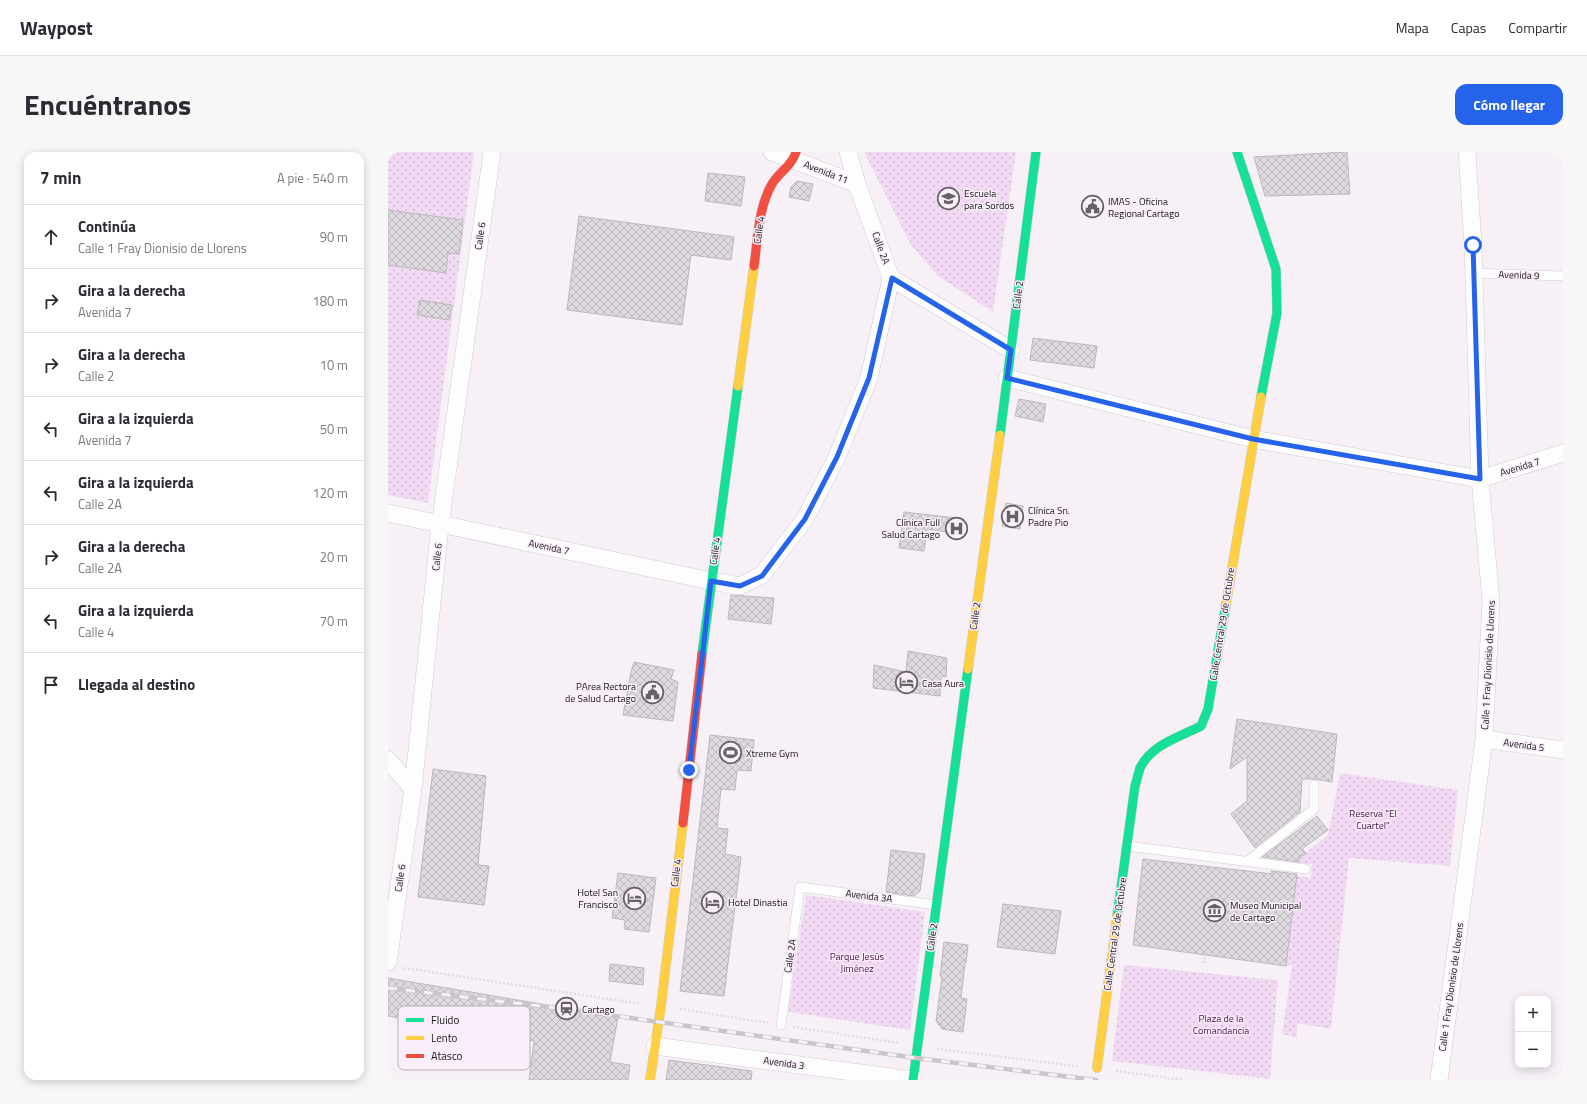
<!DOCTYPE html>
<html lang="es">
<meta charset="utf-8">
<style>
body{margin:0;font-family:"Titillium Web",sans-serif;background:#f7f7f7;color:#2b2b33}
.controls{position:absolute;right:12px;bottom:12px;display:grid;overflow:hidden;border-radius:8px;box-shadow:0 2px 10px #0003}
.controls button{width:36px;height:36px;display:grid;place-items:center;padding:0;border:0;border-bottom:1px solid #e1e1e2;background:#fff;color:#2b2b33;font:20px sans-serif}
.stop{position:absolute;width:12px;height:12px;margin:-9px;border:3px solid #2563eb;border-radius:50%;background:#fff}
.stop.end{background:#2563eb;border-color:#fff;box-shadow:0 1px 4px #0008}
.list{margin:0;padding:0;list-style:none}
h2{display:flex;justify-content:space-between;align-items:center;height:52px;margin:0;padding:0 16px;font-size:17px}
h2 small{font-size:13px;font-weight:400;color:#7c7c81}
.list li{display:grid;grid-template-columns:26px 1fr auto;gap:12px;align-items:center;box-sizing:border-box;height:64px;padding:0 16px;border-top:1px solid #e1e1e2}
.list b{display:block;font-size:15px;white-space:nowrap}
.list p{margin:0;font-size:13px;white-space:nowrap;color:#7c7c81}
.list em{font-size:13px;font-style:normal;color:#7c7c81}
.icon{flex:none;width:22px;height:22px;fill:none;stroke:currentColor;stroke-width:2;stroke-linecap:round;stroke-linejoin:round}
.map{position:relative;flex:none;width:1175px;height:928px;overflow:hidden;border-radius:12px}
header{display:flex;align-items:center;gap:24px;box-sizing:border-box;height:56px;padding:0 20px;background:#fff;border-bottom:1px solid #e1e1e2}
header strong{font-size:19px}
nav{display:flex;gap:22px;margin-inline-start:auto;font-size:14px}
.intro{display:flex;align-items:center;justify-content:space-between;box-sizing:border-box;height:96px;padding:0 24px}
h1{margin:0;font-size:28px}
.button{padding:10px 18px;border-radius:12px;background:#2563eb;color:#fff;font-size:14px;font-weight:700}
main{display:flex;gap:24px;padding:0 24px}
aside{flex:1;background:#fff;border-radius:12px;box-shadow:0 2px 10px #0003}
.map>svg:first-child{display:block}
.park{fill:url(#park-dots)}
.building{fill:url(#building-cross-hatch);stroke:#bdb8bd}
.lines{fill:none;stroke-linecap:round;stroke-linejoin:round}
.lane-casing{stroke:#d0ccd0;stroke-width:10}
.street-casing{stroke:#d0ccd0;stroke-width:18}
.fast-casing{stroke:#d0ccd0;stroke-width:10}
.slow-casing{stroke:#d0ccd0;stroke-width:10}
.jam-casing{stroke:#d0ccd0;stroke-width:10}
.path{stroke:#dfdddf;stroke-width:2.5;stroke-dasharray:2 2;stroke-linecap:butt}
.lane{stroke:#fefdfe;stroke-width:9}
.street{stroke:#fefdfe;stroke-width:17}
.fast{stroke:#16e098;stroke-width:9}
.slow{stroke:#ffcf43;stroke-width:9}
.jam{stroke:#f24e42;stroke-width:9}
.rail-casing{stroke:#c8c6c8;stroke-width:4.5}
.rail{stroke:#f9eefa;stroke-width:3;stroke-dasharray:9;stroke-linecap:butt}
.route{stroke:#2563eb;stroke-width:5}
.labels{text-anchor:middle;dominant-baseline:central;stroke-width:3;stroke-linejoin:round;paint-order:stroke}
.street-label{font-size:10px;fill:#181519;stroke:#f9eefa}
.poi-label{font-size:10px;fill:#181519;stroke:#f9eefa;text-anchor:start}
.park-label{font-size:10px;fill:#460f4c;stroke:#f9eefa}
.key{fill:#f9eefa;stroke:#b6adb6;stroke-width:1}
.key-label{font-size:11px;fill:#181519}
</style>
<header>
<strong>Waypost</strong>
<nav><a>Mapa</a><a>Capas</a><a>Compartir</a></nav>
</header>
<div class="intro"><h1>Encuéntranos</h1><a class="button">Cómo llegar</a></div>
<main>
<aside>
<h2>7 min<small>A pie · 540 m</small></h2>
<ul class="list">
<li><svg class="icon" aria-label="ahead" viewBox="0 0 24 24"><path d="M12 20V5M6 11l6-6 6 6"/></svg><div><b>Continúa</b><p>Calle 1 Fray Dionisio de Llorens</p></div><em>90 m</em></li>
<li><svg class="icon" aria-label="right" viewBox="0 0 24 24"><path d="M7 20v-9h11M14 6l5 5-5 5"/></svg><div><b>Gira a la derecha</b><p>Avenida 7</p></div><em>180 m</em></li>
<li><svg class="icon" aria-label="right" viewBox="0 0 24 24"><path d="M7 20v-9h11M14 6l5 5-5 5"/></svg><div><b>Gira a la derecha</b><p>Calle 2</p></div><em>10 m</em></li>
<li><svg class="icon" aria-label="left" viewBox="0 0 24 24"><path d="M17 20v-9H6M10 6l-5 5 5 5"/></svg><div><b>Gira a la izquierda</b><p>Avenida 7</p></div><em>50 m</em></li>
<li><svg class="icon" aria-label="left" viewBox="0 0 24 24"><path d="M17 20v-9H6M10 6l-5 5 5 5"/></svg><div><b>Gira a la izquierda</b><p>Calle 2A</p></div><em>120 m</em></li>
<li><svg class="icon" aria-label="right" viewBox="0 0 24 24"><path d="M7 20v-9h11M14 6l5 5-5 5"/></svg><div><b>Gira a la derecha</b><p>Calle 2A</p></div><em>20 m</em></li>
<li><svg class="icon" aria-label="left" viewBox="0 0 24 24"><path d="M17 20v-9H6M10 6l-5 5 5 5"/></svg><div><b>Gira a la izquierda</b><p>Calle 4</p></div><em>70 m</em></li>
<li><svg class="icon" aria-label="arrive" viewBox="0 0 24 24"><path d="M6 21V4h12l-3 4 3 4H6"/></svg><div><b>Llegada al destino</b></div></li>
</ul>
</aside>
<div class="map">
<svg width="1175" height="928" viewBox="0 0 1175 928">
<defs>
<pattern id="park-dots" width="8" height="8" patternUnits="userSpaceOnUse"><rect width="8" height="8" fill="#f2d9f4"/><path d="M2 2h.1M6 6h.1" fill="none" stroke="#cfb9d1" stroke-width="1.8" stroke-linecap="round"/></pattern>
<pattern id="building-cross-hatch" width="8" height="8" patternUnits="userSpaceOnUse"><rect width="8" height="8" fill="#ded9de"/><path d="M0 0l8 8M0 8l8-8" fill="none" stroke="#beb9be"/></pattern>
</defs>
<rect width="100%" height="100%" fill="#f7f1f7"/>
<!-- park -->
<path class="park" d="M 0,0 L 86,0 L 40,351 L 0,343 Z
M 476,0 L 628,0 L 605,160 L 550,124 L 523,93 Z
M 952,621 L 1070,638 L 1062,714 L 961,706 L 943,877 L 909,871 L 909,886 L 894,882 L 904,813 L 898,814 L 909,724 L 923,726 L 924,712 L 906,710 L 940,683 Z
M 418,743 L 537,760 L 522,878 L 400,860 Z
M 736,813 L 890,828 L 882,927 L 724,909 Z"/>
<!-- building -->
<path class="building" d="M 959,0 L 962,42 L 877,44 L 866,5 Z
M 320,21 L 357,25 L 353,54 L 317,49 Z
M 409,29 L 425,32 L 421,49 L 401,45 L 403,35 Z
M 0,58 L 75,68 L 71,102 L 60,101 L 58,121 L 0,113 Z
M 191,64 L 346,85 L 343,108 L 303,103 L 294,173 L 179,158 Z
M 32,148 L 64,153 L 61,168 L 29,163 Z
M 645,186 L 709,194 L 706,216 L 642,208 Z
M 631,247 L 658,252 L 655,270 L 627,264 Z
M 618,351 L 635,354 L 632,377 L 614,374 Z
M 516,360 L 576,367 L 574,382 L 539,377 L 536,399 L 511,396 Z
M 343,443 L 386,446 L 383,472 L 340,467 Z
M 520,499 L 559,506 L 558,525 L 553,524 L 552,544 L 485,536 L 486,513 L 518,520 Z
M 246,510 L 286,518 L 283,527 L 290,530 L 285,569 L 235,563 L 243,520 Z
M 849,567 L 949,582 L 944,630 L 926,627 L 914,627 L 912,660 L 867,696 L 843,662 L 859,649 L 859,605 L 842,617 Z
M 322,583 L 366,588 L 363,619 L 349,618 L 347,638 L 333,637 L 329,676 L 340,677 L 337,702 L 353,705 L 336,844 L 292,839 Z
M 45,617 L 98,624 L 90,713 L 101,714 L 96,753 L 30,745 Z
M 929,664 L 940,678 L 914,697 L 918,701 L 911,706 L 911,710 L 874,705 Z
M 503,698 L 537,702 L 532,739 L 526,744 L 498,740 Z
M 755,707 L 885,722 L 883,719 L 909,722 L 898,814 L 745,793 Z
M 230,721 L 268,726 L 261,780 L 236,777 L 237,768 L 224,766 Z
M 615,752 L 673,759 L 667,802 L 609,795 Z
M 556,790 L 580,793 L 578,811 L 577,811 L 573,846 L 579,847 L 575,880 L 554,877 L 548,869 L 554,825 L 552,824 Z
M 222,812 L 256,816 L 255,833 L 221,829 Z
M 0,826 L 230,865 L 222,910 L 242,913 L 240,928 L 141,928 L 146,889 L 0,864 Z
M 281,908 L 364,919 L 363,928 L 278,928 Z"/>
<g class="lines">
<defs>
<path id="lane" d="M 1086,121 L 1175,124
M 739,694 L 918,717
M 860,709 L 926,657 L 926,633
M 393,873 L 412,735 L 548,753"/>
<path id="street" d="M 384,0 L 469,32
M 503,126 L 623,198
M 619,226 L 865,287 L 1092,327 L 1175,301
M 0,361 L 323,429 L 352,434 L 374,423 L 417,367 L 449,305 L 481,226 L 503,126 L 469,32 L 460,0
M 1096,587 L 1175,598
M 0,608 L 25,637
M 0,810 L 25,637 L 52,373 L 104,0
M 267,894 L 525,928
M 1051,928 L 1096,587 L 1103,449 L 1092,327 L 1085,93 L 1079,0"/>
<path id="fast" d="M 849,0 L 888,117 L 889,161 L 873,245
M 612,283 L 648,0
M 314,502 L 350,234
M 729,765 L 747,634 C 749,628 750,622 752,616 C 764,592 792,585 813,574 L 820,557 L 838,452
M 525,928 L 580,517"/>
<path id="slow" d="M 350,234 L 366,114
M 838,452 L 873,245
M 580,517 L 612,283
M 709,916 L 729,765
M 262,928 L 273,854 L 295,671"/>
<path id="jam" d="M 366,114 C 370,87 370,56 384,32 C 391,20 404,14 408,0
M 295,671 L 314,502"/>
</defs>
<!-- lane casing -->
<use href="#lane" class="lane-casing"/>
<!-- street casing -->
<use href="#street" class="street-casing"/>
<!-- fast casing -->
<use href="#fast" class="fast-casing"/>
<!-- slow casing -->
<use href="#slow" class="slow-casing"/>
<!-- jam casing -->
<use href="#jam" class="jam-casing"/>
<!-- path -->
<path class="path" d="M 815,811 L 818,803
M 16,816 L 254,852
M 292,857 L 380,871
M 405,875 L 511,891
M 549,897 L 689,914
M 728,919 L 795,928"/>
<!-- lane -->
<use href="#lane" class="lane"/>
<!-- street -->
<use href="#street" class="street"/>
<!-- fast -->
<use href="#fast" class="fast"/>
<!-- slow -->
<use href="#slow" class="slow"/>
<!-- jam -->
<use href="#jam" class="jam"/>
<defs>
<path id="rail" d="M 0,836 L 178,857 L 528,906 L 708,928"/>
</defs>
<!-- rail casing -->
<use href="#rail" class="rail-casing"/>
<!-- rail -->
<use href="#rail" class="rail"/>
</g>
<g class="lines">
<!-- route -->
<path class="route" d="M 301,618 L 323,429 L 352,434 L 374,424 L 417,367 L 449,305 L 481,226 L 504,126 L 623,198 L 619,226 L 865,287 L 1092,327 L 1085,93"/>
</g>
<!-- icons -->
<defs>
<symbol id="school-ring" viewBox="-11 -11 22 22"><circle r="9.5" fill="#f9eefa" stroke="#666267" stroke-width="1.5"/><path d="M0-5L7-2L0 1L-7-2ZM-4 1L0 2.5L4 1V4Q0 6-4 4Z" fill="#666267"/></symbol>
<symbol id="civic-ring" viewBox="-11 -11 22 22"><circle r="9.5" fill="#f9eefa" stroke="#666267" stroke-width="1.5"/><path d="M-.6-6.5H3V-4.5H.6V-3L4-1V1h2V6H-6V1h2V-1L-.6-3ZM-1.2 2.5V6h2.4V2.5Z" fill="#666267"/></symbol>
<symbol id="hospital-ring" viewBox="-11 -11 22 22"><circle r="9.5" fill="#f9eefa" stroke="#666267" stroke-width="1.5"/><path d="M-5-5h3v3.5h4V-5h3V5h-3V1.5h-4V5h-3Z" fill="#666267"/></symbol>
<symbol id="hotel-ring" viewBox="-11 -11 22 22"><circle r="9.5" fill="#f9eefa" stroke="#666267" stroke-width="1.5"/><path d="M-6-4.5h1.5V1H6V5H4.5V3h-9V5H-6ZM-4 0a1.8 1.8 0 1 1 3.6 0ZM.5 0V-2.5h3Q6-2.5 6 0Z" fill="#666267"/></symbol>
<symbol id="stadium-ring" viewBox="-11 -11 22 22"><circle r="9.5" fill="#f9eefa" stroke="#666267" stroke-width="1.5"/><path d="M0-5a6.5 5 0 1 0 0 10a6.5 5 0 1 0 0-10ZM-3.5-1.8h7v3.6h-7Z" fill="#666267"/></symbol>
<symbol id="museum-ring" viewBox="-11 -11 22 22"><circle r="9.5" fill="#f9eefa" stroke="#666267" stroke-width="1.5"/><path d="M0-6L6-3V-2H-6V-3ZM-5-1h2V3h-2ZM-1-1h2V3h-2ZM3-1h2V3H3ZM-6 4H6V6H-6Z" fill="#666267"/></symbol>
<symbol id="station-ring" viewBox="-11 -11 22 22"><circle r="9.5" fill="#f9eefa" stroke="#666267" stroke-width="1.5"/><path d="M-3-6H3Q5-6 5-4V2Q5 4 3 4L4.5 6H3L1.5 4h-3L-3 6H-4.5L-3 4Q-5 4-5 2V-4Q-5-6-3-6ZM-3.5-4v3h7v-3ZM-3.5 1v1.5H-2V1ZM2 1v1.5H3.5V1Z" fill="#666267"/></symbol>
</defs>
<g fill-rule="evenodd">
<use href="#school-ring" x="548" y="34" width="25" height="25"/>
<use href="#civic-ring" x="692" y="42" width="25" height="25"/>
<use href="#hospital-ring" x="612" y="352" width="25" height="25"/>
<use href="#hospital-ring" x="556" y="364" width="25" height="25"/>
<use href="#hotel-ring" x="506" y="518" width="25" height="25"/>
<use href="#civic-ring" x="252" y="528" width="25" height="25"/>
<use href="#stadium-ring" x="330" y="588" width="25" height="25"/>
<use href="#hotel-ring" x="234" y="734" width="25" height="25"/>
<use href="#hotel-ring" x="312" y="738" width="25" height="25"/>
<use href="#museum-ring" x="814" y="746" width="25" height="25"/>
<use href="#station-ring" x="166" y="844" width="25" height="25"/>
</g>
<g class="labels">
<!-- street labels -->
<g class="street-label">
<text transform="translate(438 20) rotate(21)">Avenida 11</text>
<text transform="translate(371 78) rotate(-82)">Calle 4</text>
<text transform="translate(92 84) rotate(-82)">Calle 6</text>
<text transform="translate(493 96) rotate(70)">Calle 2A</text>
<text transform="translate(1131 123) rotate(2)">Avenida 9</text>
<text transform="translate(630 143) rotate(-83)">Calle 2</text>
<text transform="translate(1132 315) rotate(-17)">Avenida 7</text>
<text transform="translate(161 395) rotate(12)">Avenida 7</text>
<text transform="translate(327 399) rotate(-82)">Calle 4</text>
<text transform="translate(49 405) rotate(-84)">Calle 6</text>
<text transform="translate(587 464) rotate(-82)">Calle 2</text>
<text transform="translate(834 472) rotate(-81)">Calle Central 29 de Octubre</text>
<text transform="translate(1100 513) rotate(-87)">Calle 1 Fray Dionisio de Llorens</text>
<text transform="translate(1136 593) rotate(8)">Avenida 5</text>
<text transform="translate(288 721) rotate(-83)">Calle 4</text>
<text transform="translate(12 726) rotate(-82)">Calle 6</text>
<text transform="translate(481 744) rotate(7)">Avenida 3A</text>
<text transform="translate(727 782) rotate(-82)">Calle Central 29 de Octubre</text>
<text transform="translate(544 785) rotate(-82)">Calle 2</text>
<text transform="translate(402 804) rotate(-82)">Calle 2A</text>
<text transform="translate(1063 835) rotate(-82)">Calle 1 Fray Dionisio de Llorens</text>
<text transform="translate(396 911) rotate(8)">Avenida 3</text>
</g>
<!-- poi labels -->
<g class="poi-label">
<text x="576" y="41">Escuela<tspan x="576" dy="12">para Sordos</tspan></text>
<text x="720" y="49">IMAS - Oficina<tspan x="720" dy="12">Regional Cartago</tspan></text>
<text x="640" y="358">Clínica Sn.<tspan x="640" dy="12">Padre Pio</tspan></text>
<text x="552" y="370" text-anchor="end">Clínica Full<tspan x="552" dy="12">Salud Cartago</tspan></text>
<text x="534" y="531">Casa Aura</text>
<text x="248" y="534" text-anchor="end">PArea Rectora<tspan x="248" dy="12">de Salud Cartago</tspan></text>
<text x="358" y="601">Xtreme Gym</text>
<text x="230" y="740" text-anchor="end">Hotel San<tspan x="230" dy="12">Francisco</tspan></text>
<text x="340" y="750">Hotel Dinastia</text>
<text x="842" y="753">Museo Municipal<tspan x="842" dy="12">de Cartago</tspan></text>
<text x="194" y="857">Cartago</text>
</g>
<!-- park labels -->
<g class="park-label">
<text x="985" y="661">Reserva "El<tspan x="985" dy="12">Cuartel"</tspan></text>
<text x="469" y="804">Parque Jesús<tspan x="469" dy="12">Jiménez</tspan></text>
<text x="833" y="866">Plaza de la<tspan x="833" dy="12">Comandancia</tspan></text>
</g>
</g>
<!-- legend -->
<rect x="10" y="854" width="132" height="64" rx="6" class="key"/>
<rect x="18" y="866" width="18" height="4" fill="#16e098"/>
<rect x="18" y="884" width="18" height="4" fill="#ffcf43"/>
<rect x="18" y="902" width="18" height="4" fill="#f24e42"/>
<g class="key-label">
<text x="43" y="872">Fluido</text>
<text x="43" y="890">Lento</text>
<text x="43" y="908">Atasco</text>
</g>
</svg>
<div class="controls">
<button>+</button>
<button>−</button>
</div>
<div class="stop" style="left:1085px;top:93px"></div>
<div class="stop end" style="left:301px;top:618px"></div>
</div>
</main>
